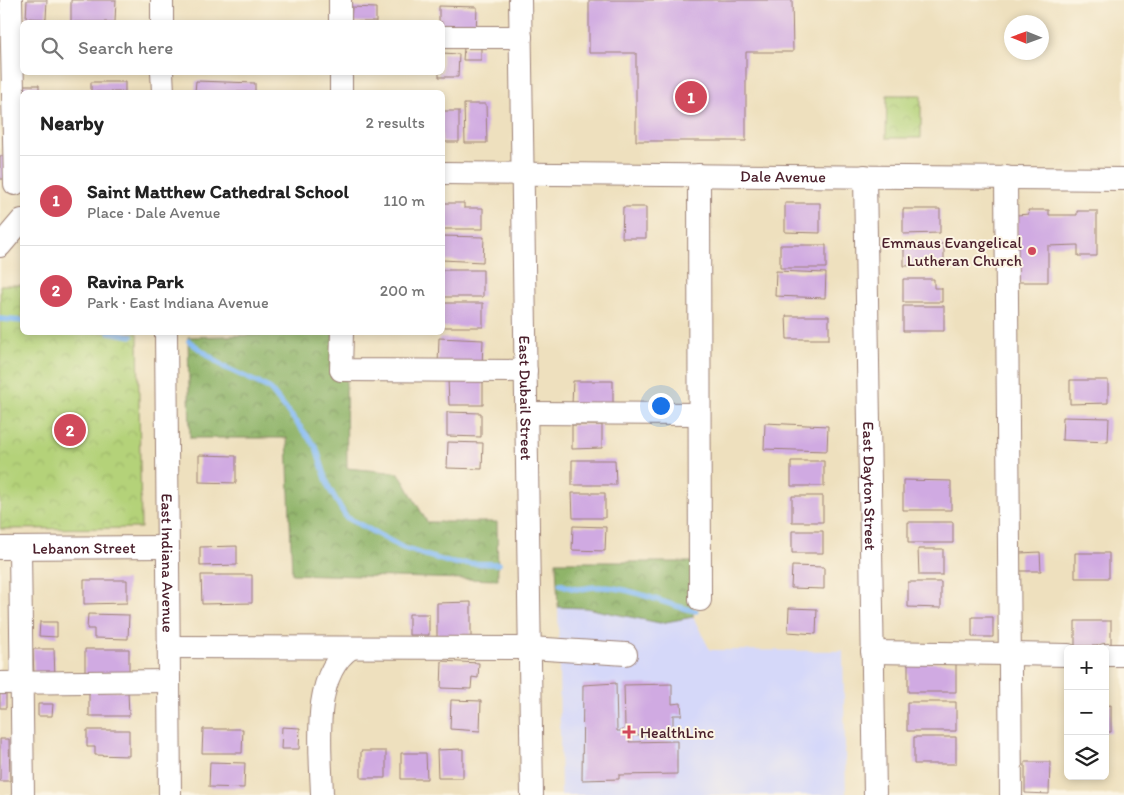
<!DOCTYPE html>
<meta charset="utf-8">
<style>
body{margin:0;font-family:Itim,sans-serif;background:#f2f2f2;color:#222}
.controls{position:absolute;right:15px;bottom:15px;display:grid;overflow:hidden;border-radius:8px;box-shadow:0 2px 8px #0003}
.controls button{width:45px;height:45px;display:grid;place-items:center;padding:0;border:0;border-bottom:1px solid #e0e0e0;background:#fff;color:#222;font:25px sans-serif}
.compass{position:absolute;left:1004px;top:15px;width:45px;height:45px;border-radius:50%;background:#fff;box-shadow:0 2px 8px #0003;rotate:271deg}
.you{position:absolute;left:660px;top:405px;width:18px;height:18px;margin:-12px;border:4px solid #fff;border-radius:50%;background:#1a73e8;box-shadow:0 0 0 8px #1a73e833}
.badge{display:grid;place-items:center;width:32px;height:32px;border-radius:50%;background:#d1495b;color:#fff;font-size:16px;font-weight:700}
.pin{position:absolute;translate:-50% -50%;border:2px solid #fff;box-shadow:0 1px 5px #0006}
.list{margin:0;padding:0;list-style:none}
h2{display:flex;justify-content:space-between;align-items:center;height:65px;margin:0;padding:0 20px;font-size:21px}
h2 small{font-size:16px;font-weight:400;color:#767676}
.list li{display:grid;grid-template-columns:32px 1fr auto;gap:15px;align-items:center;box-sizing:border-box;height:90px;padding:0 20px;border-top:1px solid #e0e0e0}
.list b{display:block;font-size:19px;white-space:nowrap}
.list p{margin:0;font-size:16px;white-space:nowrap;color:#767676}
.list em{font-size:16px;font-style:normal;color:#767676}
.icon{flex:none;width:28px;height:28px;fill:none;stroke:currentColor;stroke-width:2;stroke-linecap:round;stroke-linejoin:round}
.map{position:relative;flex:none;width:1124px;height:795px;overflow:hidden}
.search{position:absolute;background:#fff;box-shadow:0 2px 8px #0003;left:20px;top:20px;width:425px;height:55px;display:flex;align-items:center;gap:12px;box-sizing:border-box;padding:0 18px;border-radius:8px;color:#767676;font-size:19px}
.panel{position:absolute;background:#fff;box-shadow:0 2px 8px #0003;left:20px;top:90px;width:425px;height:245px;border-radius:8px}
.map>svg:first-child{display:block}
.built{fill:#d5d8f9}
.forest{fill:url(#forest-crowns);stroke:#6c6a4a}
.park{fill:url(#park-crowns);stroke:#7f7852}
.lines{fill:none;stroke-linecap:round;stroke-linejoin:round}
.stream{stroke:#86bbf4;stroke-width:5.5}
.building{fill:#d0aae2}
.minor-casing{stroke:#9c8074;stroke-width:24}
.minor{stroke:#fff;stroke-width:22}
.poi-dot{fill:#d1495b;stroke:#fcf5e5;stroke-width:2}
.labels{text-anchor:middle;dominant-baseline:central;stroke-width:4;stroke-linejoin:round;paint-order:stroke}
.street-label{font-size:16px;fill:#4a1f2b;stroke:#fcf5e5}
.poi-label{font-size:16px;fill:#4a1f2b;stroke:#fcf5e5;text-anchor:end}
</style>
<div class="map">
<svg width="1124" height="795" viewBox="0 0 1124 795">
<defs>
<pattern id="forest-crowns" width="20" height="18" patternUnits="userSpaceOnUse" patternTransform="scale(1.25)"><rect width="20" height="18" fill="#8fb469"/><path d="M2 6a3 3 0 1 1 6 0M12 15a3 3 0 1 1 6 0" fill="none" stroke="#779257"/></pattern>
<pattern id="park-crowns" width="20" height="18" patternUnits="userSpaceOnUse" patternTransform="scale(1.25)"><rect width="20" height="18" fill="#b4d279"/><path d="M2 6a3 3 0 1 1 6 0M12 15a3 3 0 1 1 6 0" fill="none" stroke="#9cb469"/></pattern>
</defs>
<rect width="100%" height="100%" fill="#fcf5e5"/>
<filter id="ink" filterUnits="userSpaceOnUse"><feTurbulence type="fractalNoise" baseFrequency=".02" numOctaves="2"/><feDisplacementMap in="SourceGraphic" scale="10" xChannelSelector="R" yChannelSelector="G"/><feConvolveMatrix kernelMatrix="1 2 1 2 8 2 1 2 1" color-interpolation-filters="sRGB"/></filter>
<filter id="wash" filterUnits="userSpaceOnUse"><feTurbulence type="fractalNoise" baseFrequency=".0096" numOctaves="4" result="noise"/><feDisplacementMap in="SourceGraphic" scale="20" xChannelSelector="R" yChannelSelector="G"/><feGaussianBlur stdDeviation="1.12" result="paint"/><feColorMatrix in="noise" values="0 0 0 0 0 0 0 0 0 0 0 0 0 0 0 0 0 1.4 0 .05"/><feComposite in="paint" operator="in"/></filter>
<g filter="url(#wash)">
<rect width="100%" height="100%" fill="#eee0be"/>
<!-- built -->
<path class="built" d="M 558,607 L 586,608 L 660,623 L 693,617 L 710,650 L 843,651 L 846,795 L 561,795 Z"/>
<!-- forest -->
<path class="forest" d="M 261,332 L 333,333 L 332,379 L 346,379 L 347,468 L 399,473 L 427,522 L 497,522 L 498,580 L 292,574 L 287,438 L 190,438 L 188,337 L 261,335 Z
M 556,562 L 693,562 L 693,617 L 660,623 L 586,608 L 558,607 Z"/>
<!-- park -->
<path class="park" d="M 887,95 L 921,95 L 921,138 L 886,138 Z
M 0,285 L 22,285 L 22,332 L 138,333 L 141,528 L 0,529 Z"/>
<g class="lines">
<!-- stream -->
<path class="stream" d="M 0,319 L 22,321
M 109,332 L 132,336
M 189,341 L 224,367 L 269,388 L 316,447 L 329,488 L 346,517 L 403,548 L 451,563 L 499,564
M 560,584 C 584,594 581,586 601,587 C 630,587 666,605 696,611"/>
</g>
<g id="blocks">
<!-- building -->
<path class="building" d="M 27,0 L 47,0 L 46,19 L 26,18 Z
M 71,0 L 116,0 L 115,22 L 71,22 Z
M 589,0 L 792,0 L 793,52 L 746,52 L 746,141 L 636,141 L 636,53 L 589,53 Z
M 439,6 L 477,7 L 476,34 L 442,33 L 442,22 L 439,22 Z
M 352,7 L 376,8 L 376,22 L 351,22 Z
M 464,48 L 481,48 L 481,60 L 463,60 Z
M 442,53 L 459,54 L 458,77 L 439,77 L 439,72 L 442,72 Z
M 196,81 L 255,83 L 255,92 L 195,92 Z
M 91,82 L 125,82 L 125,92 L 91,92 Z
M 20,85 L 39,85 L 39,92 L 22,92 Z
M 464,104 L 486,104 L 487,143 L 465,143 Z
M 442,111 L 459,111 L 459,142 L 442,142 Z
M 0,156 L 5,156 L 5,179 L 0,179 Z
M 442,203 L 464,203 L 464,208 L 483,208 L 483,229 L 442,229 Z
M 785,203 L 820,203 L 820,233 L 785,232 Z
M 623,207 L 646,207 L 646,238 L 622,238 Z
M 903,209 L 940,209 L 940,233 L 903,234 Z
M 1028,210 L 1049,210 L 1049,215 L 1077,215 L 1077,211 L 1097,211 L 1097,256 L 1078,256 L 1078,245 L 1048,246 L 1048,282 L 1016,282 L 1017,215 L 1029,214 Z
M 442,236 L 484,237 L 483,262 L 442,260 Z
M 904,244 L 944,244 L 944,265 L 904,266 Z
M 780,245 L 826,245 L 826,268 L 780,268 Z
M 442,270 L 483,270 L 483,297 L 442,297 Z
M 776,271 L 826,273 L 825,298 L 775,296 Z
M 903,279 L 934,279 L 934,288 L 942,288 L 942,302 L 903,302 Z
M 442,303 L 483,303 L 483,327 L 442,327 Z
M 903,306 L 944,306 L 944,331 L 903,331 Z
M 786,316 L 829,316 L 829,339 L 787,339 Z
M 439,338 L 483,340 L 482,367 L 438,365 Z
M 448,379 L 483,379 L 483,405 L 449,405 Z
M 1070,380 L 1108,380 L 1108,403 L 1070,404 Z
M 573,381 L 613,381 L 613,404 L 572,404 Z
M 447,412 L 481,413 L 481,437 L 447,436 Z
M 1063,417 L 1109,418 L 1108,442 L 1062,440 Z
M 765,423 L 828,426 L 827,451 L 764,449 Z
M 572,425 L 602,425 L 602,448 L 572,449 Z
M 448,442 L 483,443 L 482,469 L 447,468 Z
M 199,455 L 236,456 L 236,483 L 199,482 Z
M 572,460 L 615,460 L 616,485 L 572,485 Z
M 791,461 L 824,461 L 824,486 L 791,486 Z
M 903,480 L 951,481 L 951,510 L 903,510 Z
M 572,493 L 605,493 L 605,518 L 573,518 Z
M 792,496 L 823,496 L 823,522 L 792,522 Z
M 908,522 L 953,522 L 953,543 L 908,543 Z
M 573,526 L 606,527 L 605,551 L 572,550 Z
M 792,531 L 823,531 L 823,553 L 792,553 Z
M 237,546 L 237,565 L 200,566 L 200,547 Z
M 918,549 L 943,549 L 943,575 L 919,575 Z
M 1040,552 L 1041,571 L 1020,571 L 1020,553 Z
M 1075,553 L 1109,553 L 1109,578 L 1075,578 Z
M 792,566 L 824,567 L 824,589 L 791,588 Z
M 201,575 L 252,575 L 252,603 L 202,604 Z
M 84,580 L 127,580 L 127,603 L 84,604 Z
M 908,582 L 941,582 L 941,608 L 908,607 Z
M 471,602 L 471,641 L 437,642 L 437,603 Z
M 789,608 L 817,609 L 816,634 L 788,632 Z
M 88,614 L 129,615 L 128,639 L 94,638 L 94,629 L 87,629 Z
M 409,614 L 429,614 L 429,635 L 409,635 Z
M 972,617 L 993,617 L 993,637 L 972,637 Z
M 1075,621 L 1111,621 L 1111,646 L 1075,646 Z
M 40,622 L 57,622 L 57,637 L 39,636 Z
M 33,649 L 54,649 L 55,678 L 34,678 Z
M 85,649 L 129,649 L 129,676 L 85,676 Z
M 442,661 L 479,663 L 478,678 L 472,677 L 471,689 L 441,688 Z
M 908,663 L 956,663 L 956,692 L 908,692 Z
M 616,683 L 617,731 L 622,731 L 625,727 L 624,685 L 672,684 L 672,704 L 681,703 L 682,715 L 673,715 L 673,734 L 631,735 L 629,742 L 677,741 L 677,774 L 619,775 L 619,779 L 582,780 L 583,685 Z
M 0,690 L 6,690 L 6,708 L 0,708 Z
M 89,691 L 128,691 L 129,716 L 89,716 Z
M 451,700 L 481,701 L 480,731 L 450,729 Z
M 907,702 L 956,702 L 956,731 L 907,731 Z
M 38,704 L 53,704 L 52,716 L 38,716 Z
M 1111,705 L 1111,732 L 1105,732 L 1105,706 Z
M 282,727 L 300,728 L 299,749 L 281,749 Z
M 203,729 L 243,729 L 242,753 L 202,753 Z
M 87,730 L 129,730 L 129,756 L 95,755 L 95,747 L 87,747 Z
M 914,737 L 956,737 L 956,764 L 914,764 Z
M 0,739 L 9,739 L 10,781 L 0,781 Z
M 463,749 L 463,778 L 438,778 L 437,750 Z
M 361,751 L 386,751 L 386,778 L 361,778 Z
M 401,753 L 426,753 L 427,779 L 401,779 Z
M 210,762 L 245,763 L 244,788 L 209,787 Z
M 1025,762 L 1050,762 L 1049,794 L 1025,793 Z"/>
</g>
</g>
<g filter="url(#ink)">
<use href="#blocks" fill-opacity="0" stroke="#9c8074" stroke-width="1"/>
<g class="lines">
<defs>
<g id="minor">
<path d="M 11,0 L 15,184"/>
<path d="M 162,0 L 162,22"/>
<path id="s1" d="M 520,0 L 532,795"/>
<path d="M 340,22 L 340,0"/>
<path d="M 442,37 L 521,37"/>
<path d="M 162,72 L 163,92"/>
<path d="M 341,72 L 341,92"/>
<path id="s2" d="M 442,173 L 1124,179"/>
<path d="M 699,175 L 700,600"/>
<path id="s3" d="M 865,176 L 875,795"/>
<path d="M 1006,177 L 1011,795"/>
<path d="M 0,246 L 22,220"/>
<path id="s4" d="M 166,332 L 170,795"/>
<path d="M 342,332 L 341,370 L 526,371"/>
<path d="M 527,413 L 699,414"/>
<path id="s5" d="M 0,548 L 168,547"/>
<path d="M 20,548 L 23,795"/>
<path d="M 168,647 L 530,648 L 626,654"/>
<path d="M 872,652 L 1068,655"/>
<path d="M 1105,655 L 1124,655"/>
<path d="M 0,683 L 169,681"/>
<path d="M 322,795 C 321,751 310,675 351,648"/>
</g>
</defs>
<!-- minor casing -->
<use href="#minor" class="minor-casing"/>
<!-- minor -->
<use href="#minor" class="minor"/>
</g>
</g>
<!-- markers -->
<g class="poi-dot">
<circle cx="1032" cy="251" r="5"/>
<path d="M626.5 724.5h5v5h5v5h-5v5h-5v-5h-5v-5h5z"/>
</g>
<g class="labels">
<!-- street labels -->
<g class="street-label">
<text stroke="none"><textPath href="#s2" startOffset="341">Dale Avenue</textPath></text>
<text stroke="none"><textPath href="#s1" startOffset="398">East Dubail Street</textPath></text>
<text stroke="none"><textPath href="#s3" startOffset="310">East Dayton Street</textPath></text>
<text stroke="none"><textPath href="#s5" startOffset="84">Lebanon Street</textPath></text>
<text stroke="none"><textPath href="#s4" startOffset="231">East Indiana Avenue</textPath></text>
</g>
<!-- poi labels -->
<g class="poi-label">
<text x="1022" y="242">Emmaus Evangelical<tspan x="1022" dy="18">Lutheran Church</tspan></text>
<text x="640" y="732" text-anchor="start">HealthLinc</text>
</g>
</g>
</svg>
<div class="controls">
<button>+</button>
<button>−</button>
<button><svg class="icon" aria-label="layers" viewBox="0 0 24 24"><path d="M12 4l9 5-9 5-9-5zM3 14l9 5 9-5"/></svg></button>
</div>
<svg class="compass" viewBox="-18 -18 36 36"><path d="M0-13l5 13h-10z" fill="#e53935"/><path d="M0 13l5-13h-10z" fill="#767676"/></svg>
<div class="you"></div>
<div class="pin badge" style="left:691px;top:97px">1</div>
<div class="pin badge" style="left:70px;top:430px">2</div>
<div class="search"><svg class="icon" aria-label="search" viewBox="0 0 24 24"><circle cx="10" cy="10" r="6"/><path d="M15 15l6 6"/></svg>Search here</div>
<section class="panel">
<h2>Nearby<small>2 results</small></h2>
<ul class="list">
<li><span class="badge">1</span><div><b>Saint Matthew Cathedral School</b><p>Place · Dale Avenue</p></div><em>110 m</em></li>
<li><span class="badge">2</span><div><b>Ravina Park</b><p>Park · East Indiana Avenue</p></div><em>200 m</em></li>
</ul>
</section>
</div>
